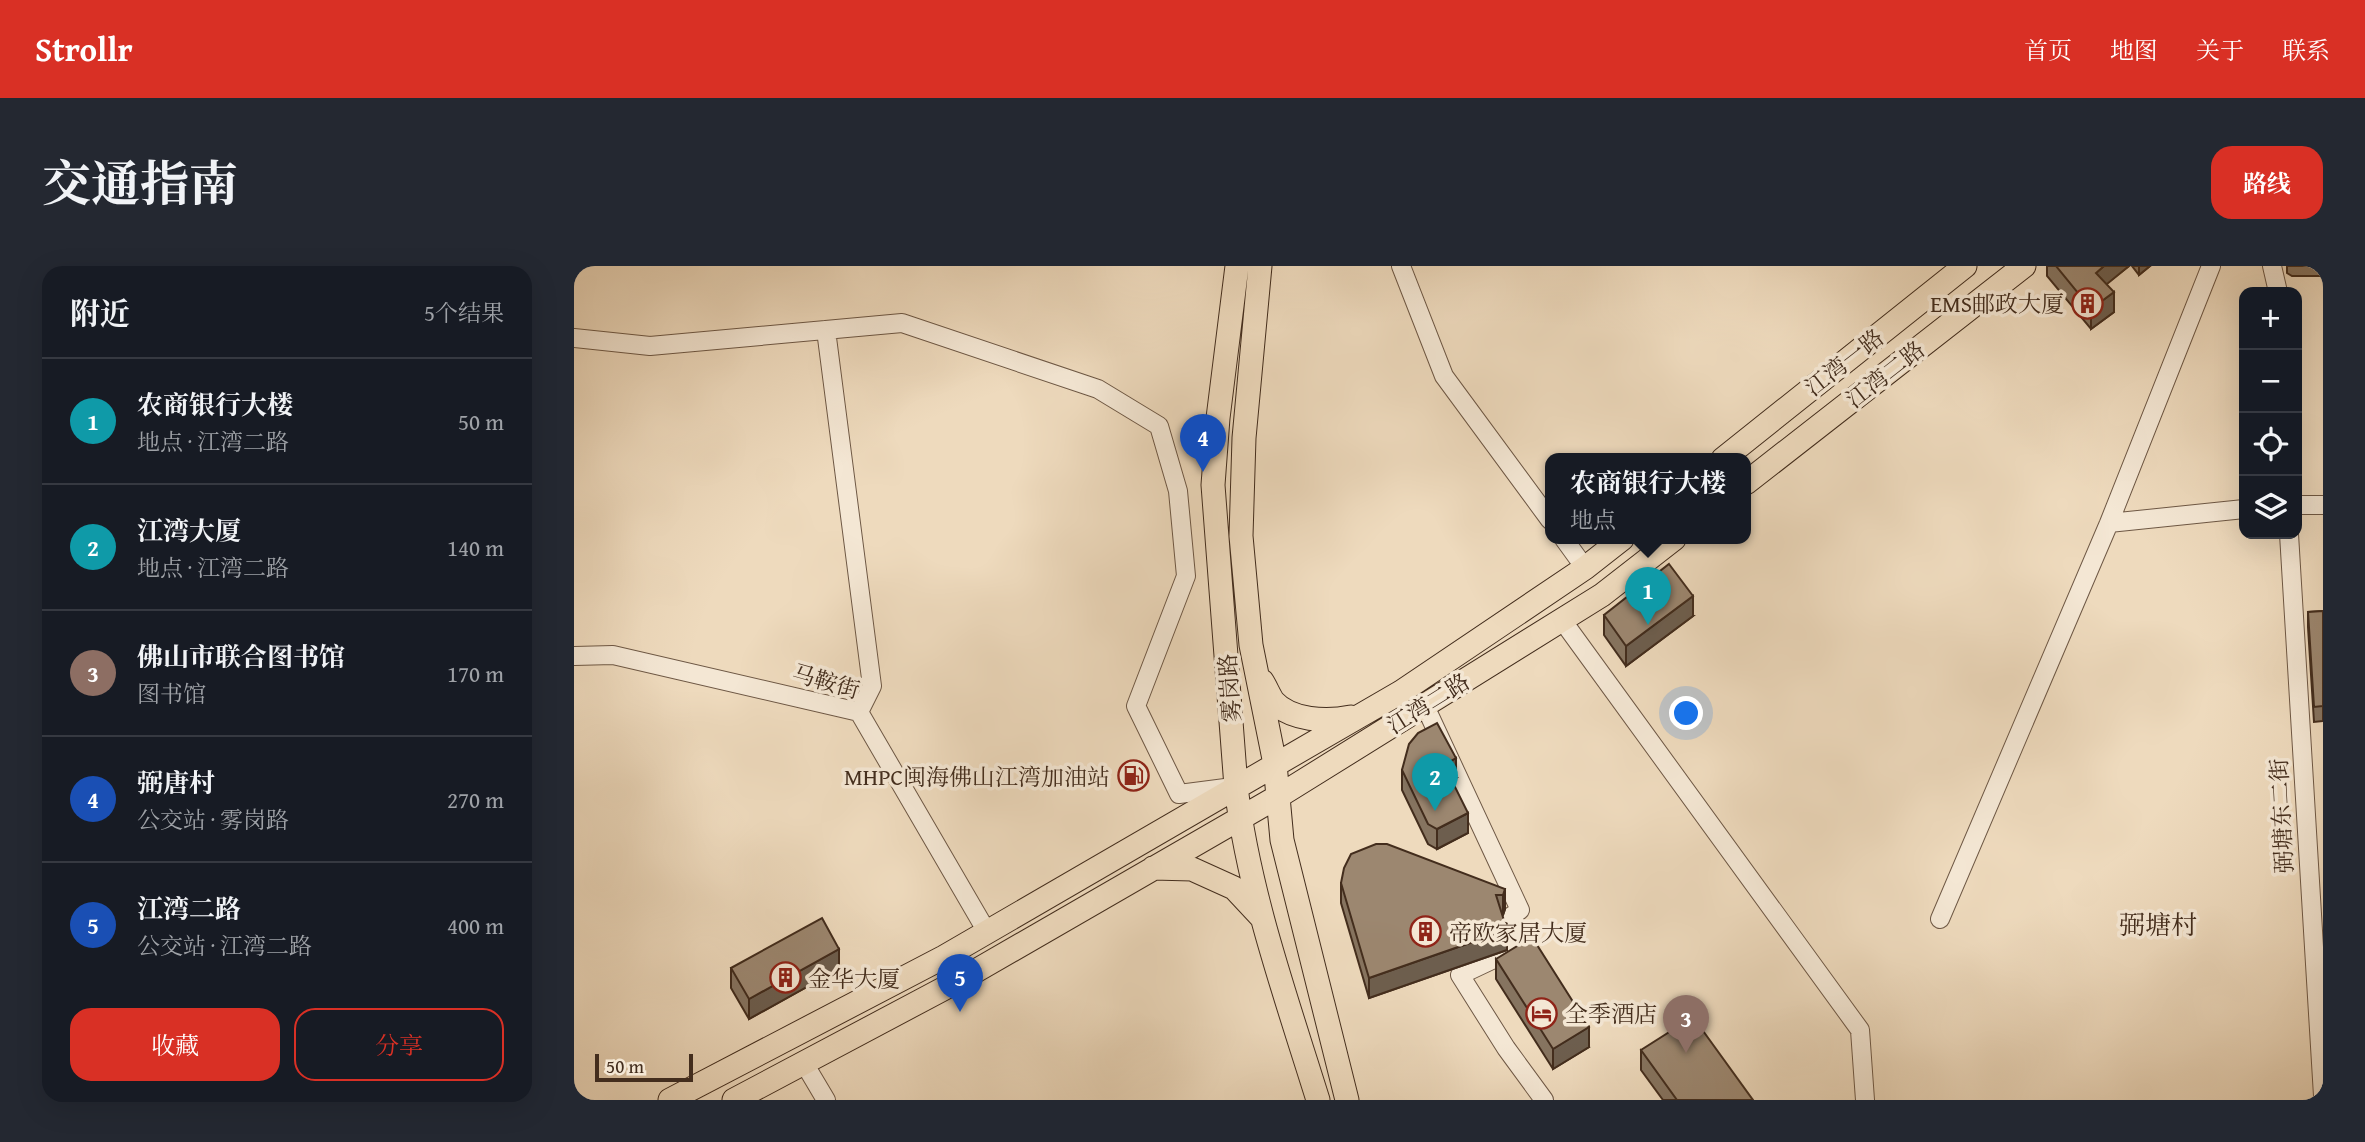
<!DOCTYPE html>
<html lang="zh">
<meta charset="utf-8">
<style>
body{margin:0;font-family:"Gentium Book Plus","Noto Serif SC",serif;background:#242831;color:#f1f3f6}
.controls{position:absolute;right:21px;top:21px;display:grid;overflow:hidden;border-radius:14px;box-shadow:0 7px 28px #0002}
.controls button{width:63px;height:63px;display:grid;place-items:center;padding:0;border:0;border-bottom:2px solid #363941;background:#171b24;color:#f1f3f6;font:35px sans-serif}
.scale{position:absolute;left:21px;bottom:18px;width:98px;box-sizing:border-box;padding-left:7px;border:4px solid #432d1d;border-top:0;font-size:19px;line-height:24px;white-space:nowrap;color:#432d1d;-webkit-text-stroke:5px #f4e7d4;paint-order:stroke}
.you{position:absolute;left:1113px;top:448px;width:24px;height:24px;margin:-18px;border:5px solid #fff;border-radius:50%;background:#1a73e8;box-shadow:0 0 0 10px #1a73e833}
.badge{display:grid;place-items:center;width:46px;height:46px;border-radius:50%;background:#d93025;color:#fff;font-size:23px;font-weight:700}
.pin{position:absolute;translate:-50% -58px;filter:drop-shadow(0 2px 4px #0008)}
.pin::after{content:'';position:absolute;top:37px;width:24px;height:21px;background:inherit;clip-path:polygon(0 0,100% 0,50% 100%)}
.popup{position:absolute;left:971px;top:187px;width:206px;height:91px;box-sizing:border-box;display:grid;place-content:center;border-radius:14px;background:#171b24;filter:drop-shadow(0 2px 5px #0005);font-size:23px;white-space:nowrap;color:#9ea1a6}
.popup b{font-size:26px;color:#f1f3f6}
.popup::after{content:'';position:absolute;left:50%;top:100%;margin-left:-14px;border:14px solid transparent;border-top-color:#171b24}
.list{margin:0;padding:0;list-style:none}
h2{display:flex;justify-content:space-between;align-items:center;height:91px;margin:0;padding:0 28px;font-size:30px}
h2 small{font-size:23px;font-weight:400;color:#9ea1a6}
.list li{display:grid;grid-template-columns:46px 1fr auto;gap:21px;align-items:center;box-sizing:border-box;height:126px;padding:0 28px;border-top:2px solid #363941}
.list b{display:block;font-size:26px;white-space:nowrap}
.list p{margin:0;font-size:23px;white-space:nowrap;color:#9ea1a6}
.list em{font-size:23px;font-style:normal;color:#9ea1a6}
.actions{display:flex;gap:14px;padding:21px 28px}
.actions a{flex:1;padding:16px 0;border:2px solid #d93025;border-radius:21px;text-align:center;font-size:24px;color:#d93025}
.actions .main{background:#d93025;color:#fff}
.icon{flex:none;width:38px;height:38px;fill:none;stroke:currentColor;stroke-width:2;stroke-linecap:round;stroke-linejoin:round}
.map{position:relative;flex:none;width:1749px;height:834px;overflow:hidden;border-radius:21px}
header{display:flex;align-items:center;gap:42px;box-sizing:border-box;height:98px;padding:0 35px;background:#d93025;color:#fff}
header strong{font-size:33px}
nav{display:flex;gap:38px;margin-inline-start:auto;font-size:24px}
.intro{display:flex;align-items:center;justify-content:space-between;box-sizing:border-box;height:168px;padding:0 42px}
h1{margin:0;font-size:49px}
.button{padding:18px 32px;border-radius:21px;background:#d93025;color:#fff;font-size:24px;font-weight:700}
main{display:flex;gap:42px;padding:0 42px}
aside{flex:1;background:#171b24;border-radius:21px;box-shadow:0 7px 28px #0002}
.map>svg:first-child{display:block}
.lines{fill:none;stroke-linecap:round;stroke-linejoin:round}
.minor-casing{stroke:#6e5845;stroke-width:20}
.major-casing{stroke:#432d1d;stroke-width:25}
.minor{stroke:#f4e7d4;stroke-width:18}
.major{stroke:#eedabd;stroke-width:23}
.wall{fill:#867460;stroke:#432d1d;stroke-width:2}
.shaded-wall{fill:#6d5e4e;stroke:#432d1d;stroke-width:2}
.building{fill:#9c8770;stroke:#432d1d;stroke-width:2}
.labels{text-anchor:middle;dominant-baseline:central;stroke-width:7;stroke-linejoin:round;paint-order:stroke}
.poi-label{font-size:23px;fill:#432d1d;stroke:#f4e7d4;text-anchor:start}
.street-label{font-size:23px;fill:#432d1d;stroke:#f4e7d4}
.quarter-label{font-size:26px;fill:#432d1d;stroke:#f4e7d4}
</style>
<header>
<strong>Strollr</strong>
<nav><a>首页</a><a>地图</a><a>关于</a><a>联系</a></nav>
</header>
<div class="intro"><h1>交通指南</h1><a class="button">路线</a></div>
<main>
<aside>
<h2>附近<small>5个结果</small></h2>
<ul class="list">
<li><span class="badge" style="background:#0f9aa8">1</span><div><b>农商银行大楼</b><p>地点 · 江湾二路</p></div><em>50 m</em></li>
<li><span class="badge" style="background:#0f9aa8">2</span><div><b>江湾大厦</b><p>地点 · 江湾二路</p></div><em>140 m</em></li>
<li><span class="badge" style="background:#8d6e63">3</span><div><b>佛山市联合图书馆</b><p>图书馆</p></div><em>170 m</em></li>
<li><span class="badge" style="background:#1a4fb4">4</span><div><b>弼唐村</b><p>公交站 · 雾岗路</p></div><em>270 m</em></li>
<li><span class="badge" style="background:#1a4fb4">5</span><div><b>江湾二路</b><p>公交站 · 江湾二路</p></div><em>400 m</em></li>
</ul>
<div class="actions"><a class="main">收藏</a><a>分享</a></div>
</aside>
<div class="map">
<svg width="1749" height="834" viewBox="0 0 1749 834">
<rect width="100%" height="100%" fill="#eedabd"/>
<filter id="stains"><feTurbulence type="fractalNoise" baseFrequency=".00286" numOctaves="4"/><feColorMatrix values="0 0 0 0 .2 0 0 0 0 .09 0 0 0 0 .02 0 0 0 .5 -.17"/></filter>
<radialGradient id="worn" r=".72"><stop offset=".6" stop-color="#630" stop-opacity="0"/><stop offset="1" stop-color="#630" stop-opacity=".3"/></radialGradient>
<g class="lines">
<defs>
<path id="minor" d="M 827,0 L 870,110 L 976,254
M 1698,0 L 1704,26
M 252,64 L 298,420 L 285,446
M 0,72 L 76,80 L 328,57 L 524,123 L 585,160 L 604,225 L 612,310 L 562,440 L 605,528 L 659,521
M 1723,239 L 1749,239
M 1535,257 L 1670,243
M 1715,268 L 1749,830
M 990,273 L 1011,302
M 988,354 L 1286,764 L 1291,834
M 0,390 L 39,389 L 285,446 L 413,666
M 851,440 L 946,644 L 929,656 L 941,683 L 886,709 L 932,782 L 970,834
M 1366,653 L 1535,257 L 1637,0
M 230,797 L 252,834"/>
<path id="major" d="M 663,0 L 644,152 L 639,219 L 662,521 C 675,628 712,731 744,834
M 686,0 L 670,172 L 667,270 L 677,379 L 701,498 L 708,574 L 773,834
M 1149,193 L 1391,0
M 1172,217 L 1450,0
M 688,415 C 692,421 695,429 699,435 C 717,455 753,456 777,451
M 579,602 L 618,603 L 660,622 L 688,652
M 96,834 L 370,691 L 827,426 L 1011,302 L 1048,273
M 160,834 L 386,714 L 705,530 L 1028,329 L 1100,273"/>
</defs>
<!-- minor casing -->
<use href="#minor" class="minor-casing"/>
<!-- major casing -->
<use href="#major" class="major-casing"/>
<!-- minor -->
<use href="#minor" class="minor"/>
<!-- major -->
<use href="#major" class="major"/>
</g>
<!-- wall -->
<path class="wall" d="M 1473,0 L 1555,0 L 1532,18 L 1540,46 L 1517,63 L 1473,10 Z
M 1558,0 L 1576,0 L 1565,9 Z
M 1713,0 L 1747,0 L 1747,10 L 1718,10 L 1713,7 Z
M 1749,345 L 1749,455 L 1740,456 L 1734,361 L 1734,346 Z
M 1030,349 L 1119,350 L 1052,400 L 1030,369 Z
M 828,504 L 882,512 L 878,514 L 894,567 L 863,583 L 854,578 L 828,524 Z
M 767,617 L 931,623 L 931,643 L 929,649 L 928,649 L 933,684 L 795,732 L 767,637 Z
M 922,693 L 1015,781 L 979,803 L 922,713 Z
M 157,702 L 265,703 L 175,753 L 157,722 Z
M 1067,784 L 1179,834 L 1089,834 L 1067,804 Z"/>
<!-- shaded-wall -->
<path class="shaded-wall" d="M 1530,0 L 1555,0 L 1522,27 L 1522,7 Z
M 1565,0 L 1576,0 L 1565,9 Z
M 1540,26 L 1540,46 L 1517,63 L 1517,43 Z
M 1119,330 L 1119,350 L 1052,400 L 1052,380 Z
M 882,492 L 882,512 L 870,519 L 870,499 Z
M 894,547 L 894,567 L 863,583 L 863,563 Z
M 931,623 L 931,643 L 929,649 L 929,629 Z
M 933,664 L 933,684 L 795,732 L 795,712 Z
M 265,683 L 265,703 L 175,753 L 175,733 Z
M 1015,761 L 1015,781 L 979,803 L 979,783 Z"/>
<!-- building -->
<path class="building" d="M 1482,0 L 1530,0 L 1522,7 L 1540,26 L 1517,43 Z
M 1095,298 L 1119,330 L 1052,380 L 1030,349 Z
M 1749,345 L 1749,440 L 1740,441 L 1734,346 Z
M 863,457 L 882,492 L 870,499 L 894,547 L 863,563 L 854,558 L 828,504 L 835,478 L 844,467 Z
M 802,578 L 813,578 L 931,623 L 929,629 L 922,629 L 933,664 L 795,712 L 767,617 L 770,602 L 777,588 Z
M 248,652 L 265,683 L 175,733 L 157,702 Z
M 958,671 L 1015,761 L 979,783 L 922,693 Z
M 1119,751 L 1179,834 L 1103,834 L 1067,784 Z"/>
<!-- icons -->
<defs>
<symbol id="building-ring" viewBox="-11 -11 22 22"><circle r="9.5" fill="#f4e7d4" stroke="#8f2418" stroke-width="1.5"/><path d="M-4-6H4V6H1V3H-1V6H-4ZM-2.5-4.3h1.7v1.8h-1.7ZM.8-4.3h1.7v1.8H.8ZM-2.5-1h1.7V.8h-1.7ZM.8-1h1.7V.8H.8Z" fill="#8f2418"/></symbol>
<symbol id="fuel-ring" viewBox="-11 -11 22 22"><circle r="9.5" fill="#f4e7d4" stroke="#8f2418" stroke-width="1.5"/><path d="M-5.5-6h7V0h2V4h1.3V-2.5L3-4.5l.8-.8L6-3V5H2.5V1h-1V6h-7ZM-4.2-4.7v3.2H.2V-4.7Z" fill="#8f2418"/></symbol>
<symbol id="hotel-ring" viewBox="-11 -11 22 22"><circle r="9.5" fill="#f4e7d4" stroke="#8f2418" stroke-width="1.5"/><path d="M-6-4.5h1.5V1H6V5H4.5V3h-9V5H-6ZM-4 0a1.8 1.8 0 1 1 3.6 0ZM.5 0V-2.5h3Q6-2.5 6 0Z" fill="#8f2418"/></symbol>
</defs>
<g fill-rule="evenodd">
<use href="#building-ring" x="1496" y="20" width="35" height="35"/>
<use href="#fuel-ring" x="542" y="492" width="35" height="35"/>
<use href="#building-ring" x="834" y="648" width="35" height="35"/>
<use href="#building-ring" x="194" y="694" width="35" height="35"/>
<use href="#hotel-ring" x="950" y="730" width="35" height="35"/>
</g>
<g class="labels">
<!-- poi labels -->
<g class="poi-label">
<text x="1490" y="37" text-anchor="end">EMS邮政大厦</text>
<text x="536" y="510" text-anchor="end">MHPC闽海佛山江湾加油站</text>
<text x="875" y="666">帝欧家居大厦</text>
<text x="234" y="712">金华大厦</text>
<text x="991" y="747">全季酒店</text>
</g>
<!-- street labels -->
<g class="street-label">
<text transform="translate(1270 96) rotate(-38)">江湾一路</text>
<text transform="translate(1311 108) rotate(-38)">江湾二路</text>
<text transform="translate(252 415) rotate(16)">马鞍街</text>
<text transform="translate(655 422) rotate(-94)">雾岗路</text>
<text transform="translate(854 437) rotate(-32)">江湾二路</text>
<text transform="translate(1707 550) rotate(-93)">弼塘东二街</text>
</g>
<!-- quarter labels -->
<g class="quarter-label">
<text x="1584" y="658">弼塘村</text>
</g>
</g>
<rect width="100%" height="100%" filter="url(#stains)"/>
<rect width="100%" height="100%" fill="url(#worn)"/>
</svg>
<div class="controls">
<button>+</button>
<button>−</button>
<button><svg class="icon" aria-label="locate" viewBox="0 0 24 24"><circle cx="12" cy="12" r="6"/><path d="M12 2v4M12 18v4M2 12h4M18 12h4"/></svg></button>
<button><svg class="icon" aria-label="layers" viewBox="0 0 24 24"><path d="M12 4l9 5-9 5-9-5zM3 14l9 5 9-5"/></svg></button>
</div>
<div class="scale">50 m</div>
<div class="you"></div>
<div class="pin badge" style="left:1074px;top:359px;background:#0f9aa8">1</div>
<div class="popup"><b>农商银行大楼</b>地点</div>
<div class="pin badge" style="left:861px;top:545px;background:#0f9aa8">2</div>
<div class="pin badge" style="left:1112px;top:787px;background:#8d6e63">3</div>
<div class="pin badge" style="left:629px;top:206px;background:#1a4fb4">4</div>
<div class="pin badge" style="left:386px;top:746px;background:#1a4fb4">5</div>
</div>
</main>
